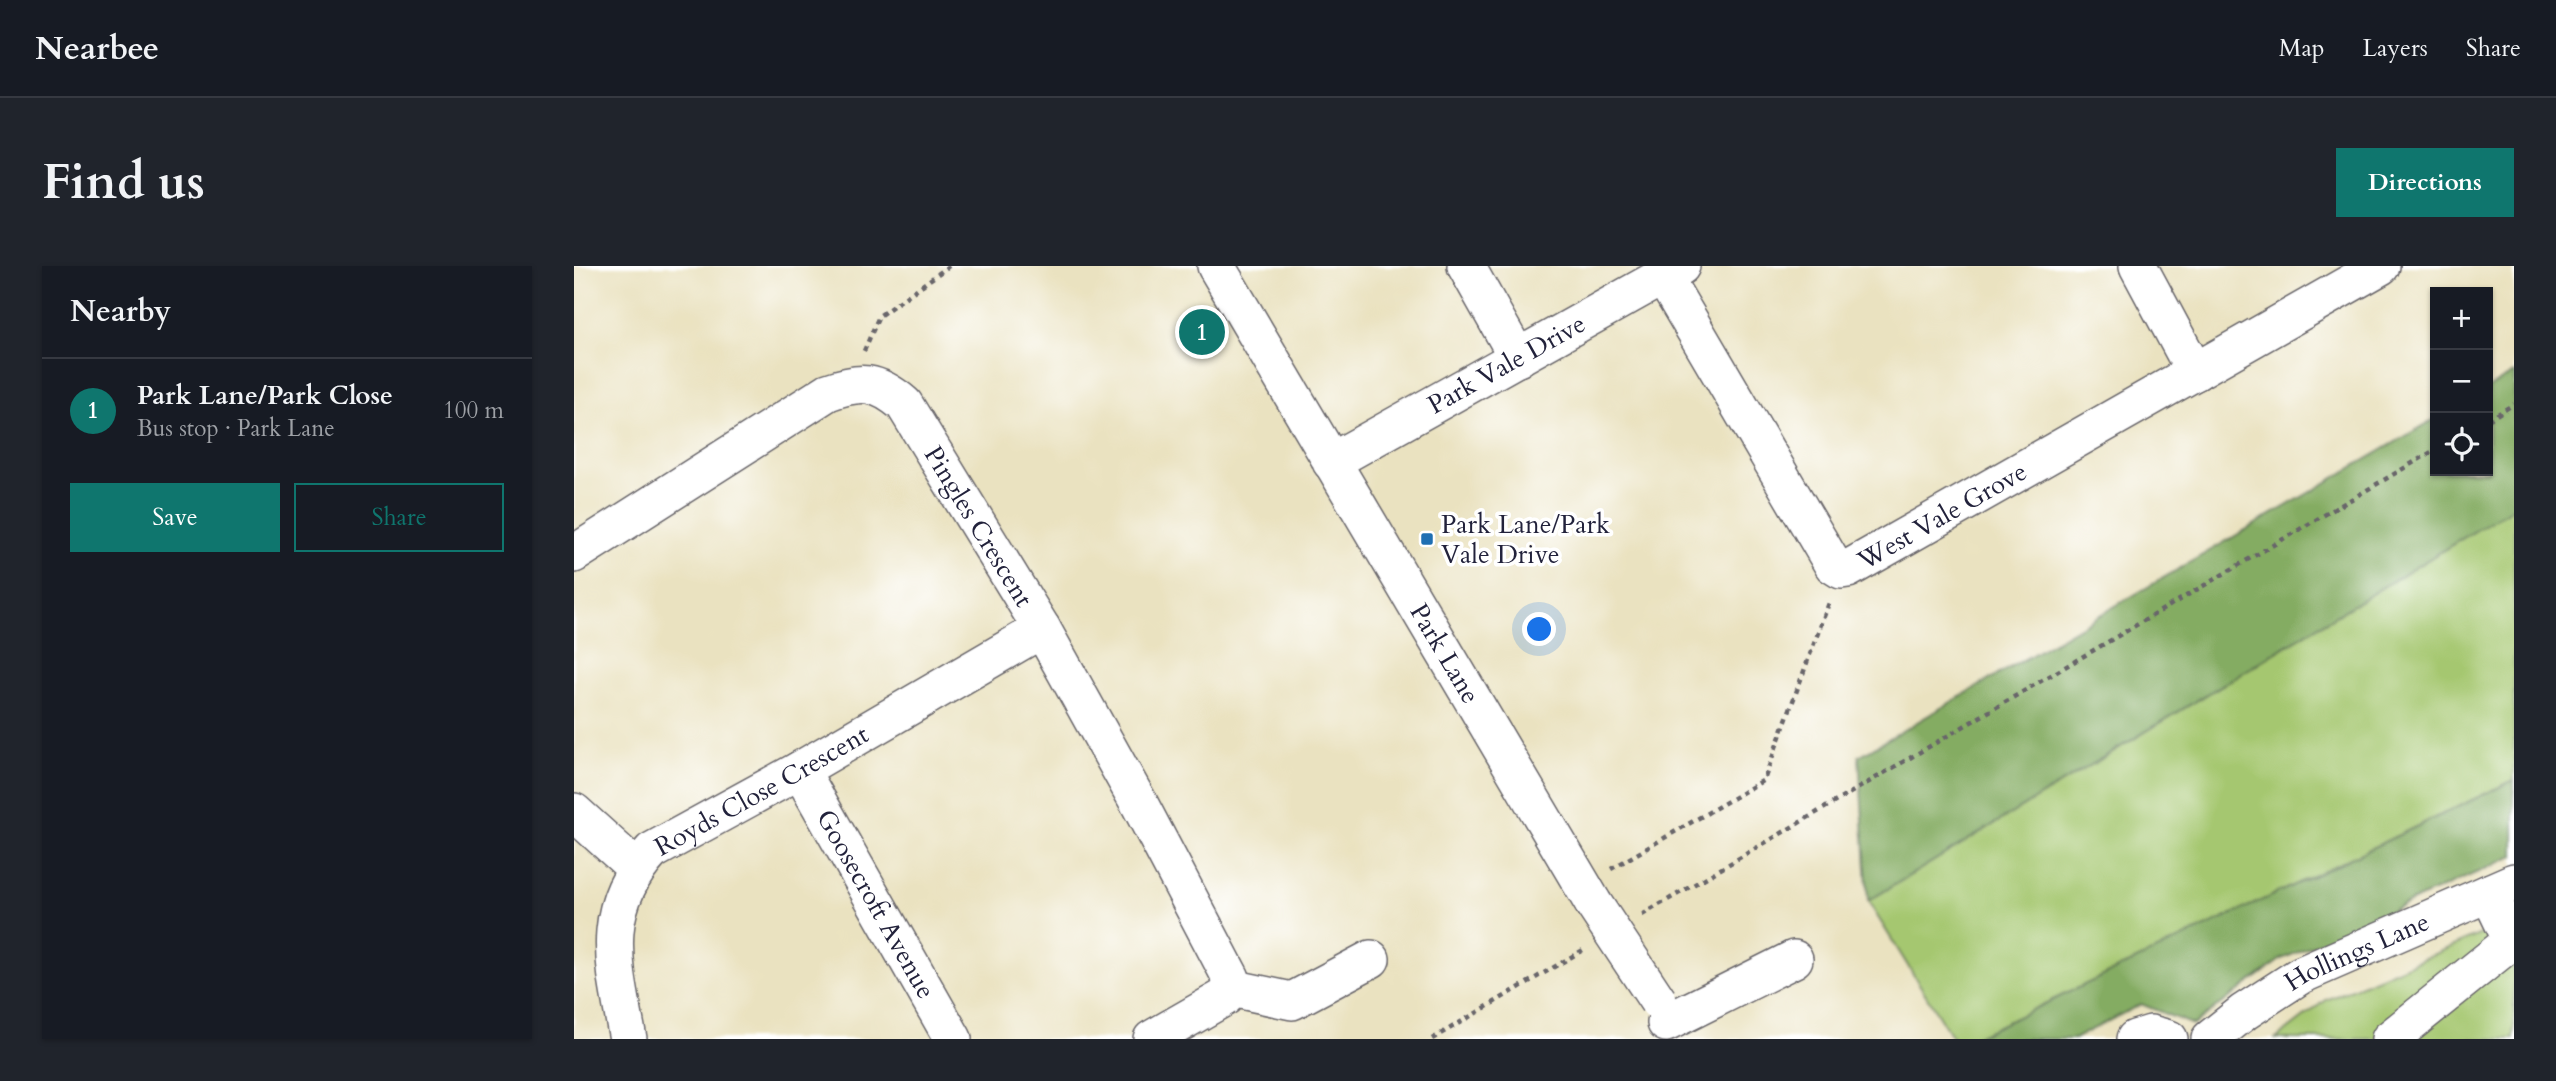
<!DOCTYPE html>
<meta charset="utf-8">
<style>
body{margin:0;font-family:Cardo,serif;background:#20242c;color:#f1f3f6}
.controls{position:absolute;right:21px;top:21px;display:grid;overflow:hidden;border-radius:0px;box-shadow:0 2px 5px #0004}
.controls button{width:63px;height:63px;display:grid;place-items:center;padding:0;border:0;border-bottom:2px solid #363941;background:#171b24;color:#f1f3f6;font:35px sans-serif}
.you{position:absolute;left:966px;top:364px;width:24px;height:24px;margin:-18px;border:5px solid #fff;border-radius:50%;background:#1a73e8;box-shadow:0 0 0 10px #1a73e833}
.badge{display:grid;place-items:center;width:46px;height:46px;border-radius:50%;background:#0f766e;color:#fff;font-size:23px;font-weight:700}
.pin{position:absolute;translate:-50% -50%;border:4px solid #fff;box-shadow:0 2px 7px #0006}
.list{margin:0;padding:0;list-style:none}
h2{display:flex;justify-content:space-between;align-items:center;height:91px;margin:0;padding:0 28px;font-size:30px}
h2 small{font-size:23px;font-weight:400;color:#9ea1a6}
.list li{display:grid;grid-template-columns:46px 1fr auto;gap:21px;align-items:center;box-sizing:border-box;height:105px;padding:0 28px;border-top:2px solid #363941}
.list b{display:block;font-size:26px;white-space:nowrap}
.list p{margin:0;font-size:23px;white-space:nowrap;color:#9ea1a6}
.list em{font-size:23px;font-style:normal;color:#9ea1a6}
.actions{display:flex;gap:14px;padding:21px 28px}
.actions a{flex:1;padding:16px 0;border:2px solid #0f766e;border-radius:0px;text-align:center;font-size:24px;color:#0f766e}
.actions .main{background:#0f766e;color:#fff}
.icon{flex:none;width:38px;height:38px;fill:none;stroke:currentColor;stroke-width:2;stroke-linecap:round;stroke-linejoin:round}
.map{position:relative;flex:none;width:1940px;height:773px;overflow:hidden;border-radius:0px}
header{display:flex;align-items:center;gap:42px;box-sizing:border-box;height:98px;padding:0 35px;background:#171b24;border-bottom:2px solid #363941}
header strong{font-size:33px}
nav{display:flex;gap:38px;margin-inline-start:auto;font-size:24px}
.intro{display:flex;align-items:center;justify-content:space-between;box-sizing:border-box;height:168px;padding:0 42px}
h1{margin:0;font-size:49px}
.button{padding:18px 32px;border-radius:0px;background:#0f766e;color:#fff;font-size:24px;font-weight:700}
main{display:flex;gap:42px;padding:0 42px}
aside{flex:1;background:#171b24;border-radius:0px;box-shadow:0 2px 5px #0004}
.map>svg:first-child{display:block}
.green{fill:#a5c76f;stroke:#647455;stroke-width:2}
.forest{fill:#84ac62;stroke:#53674e;stroke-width:2}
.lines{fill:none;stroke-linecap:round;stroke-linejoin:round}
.minor-casing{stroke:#68656a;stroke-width:40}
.path{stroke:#68656a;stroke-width:4.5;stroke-dasharray:5 5;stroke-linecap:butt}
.minor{stroke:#fff;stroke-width:37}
.minor-bridge-casing{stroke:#68656a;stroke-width:40;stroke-linecap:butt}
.minor-bridge{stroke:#fff;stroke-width:37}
.poi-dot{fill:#1f6fb2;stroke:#fff;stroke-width:2.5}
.labels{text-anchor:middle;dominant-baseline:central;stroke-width:7;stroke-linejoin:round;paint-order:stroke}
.street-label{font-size:26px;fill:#22223b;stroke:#fff}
.poi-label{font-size:26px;fill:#22223b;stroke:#fff;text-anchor:start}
</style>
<header>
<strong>Nearbee</strong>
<nav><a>Map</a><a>Layers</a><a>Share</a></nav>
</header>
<div class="intro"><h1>Find us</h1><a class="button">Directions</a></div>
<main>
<aside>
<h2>Nearby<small></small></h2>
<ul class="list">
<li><span class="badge">1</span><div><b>Park Lane/Park Close</b><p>Bus stop · Park Lane</p></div><em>100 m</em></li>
</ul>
<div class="actions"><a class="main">Save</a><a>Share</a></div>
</aside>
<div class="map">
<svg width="1940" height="773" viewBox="0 0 1940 773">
<rect width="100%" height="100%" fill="#fff"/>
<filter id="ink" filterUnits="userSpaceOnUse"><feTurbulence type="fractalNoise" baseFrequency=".0143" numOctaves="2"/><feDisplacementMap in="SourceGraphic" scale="14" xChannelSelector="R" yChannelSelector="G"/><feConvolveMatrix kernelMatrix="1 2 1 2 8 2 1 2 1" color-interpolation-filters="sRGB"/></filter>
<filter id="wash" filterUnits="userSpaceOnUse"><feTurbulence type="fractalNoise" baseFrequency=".00686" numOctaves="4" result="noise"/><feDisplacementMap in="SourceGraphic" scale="28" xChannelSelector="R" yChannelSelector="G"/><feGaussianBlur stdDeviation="1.57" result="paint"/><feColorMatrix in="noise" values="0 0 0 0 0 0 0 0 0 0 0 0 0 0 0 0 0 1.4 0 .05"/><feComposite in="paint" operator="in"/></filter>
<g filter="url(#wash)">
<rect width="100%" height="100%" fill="#eae2c0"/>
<!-- green -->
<path class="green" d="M 1940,241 L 1940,514 L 1397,773 L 1379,773 L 1294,635 Z
M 1940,654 L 1940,773 L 1702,773 L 1752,734 Z"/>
<!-- forest -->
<path class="forest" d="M 1940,107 L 1940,241 L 1294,635 L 1285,490 L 1861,153 L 1861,205 L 1914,205 L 1914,122 Z
M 1940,514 L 1940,590 L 1706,694 L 1619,759 L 1567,738 L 1500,773 L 1397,773 Z"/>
</g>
<g filter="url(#ink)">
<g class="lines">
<defs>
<g id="minor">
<path id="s1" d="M 642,0 L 1019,637"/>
<path d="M 892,0 L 944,92"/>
<path d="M 1564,0 L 1621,106"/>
<path id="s2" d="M 1089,10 L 1259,299 L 1267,304 L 1274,303 L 1807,0"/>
<path id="s3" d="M 757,196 L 1107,0"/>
<path id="s4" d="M 0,288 L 254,126 C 287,114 303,115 330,138 L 468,363 L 566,539 L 657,712 L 657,722"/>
<path id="s5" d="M 226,504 L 379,773"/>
<path d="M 0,546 L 62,602"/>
<path d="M 657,722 L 718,735 L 797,693"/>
<path d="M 1092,757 L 1220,693"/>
<path id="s6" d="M 54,773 C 41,701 23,644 78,585 L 226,504 L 468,363"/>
<path d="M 578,773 L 651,731 L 657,722"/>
<path d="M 1561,773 L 1577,768 L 1595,773"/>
<path id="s7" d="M 1636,773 L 1670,746 L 1727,709 L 1940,616"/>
<path d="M 1816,773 L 1938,675 L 1915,627"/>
</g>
</defs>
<!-- minor casing -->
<use href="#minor" class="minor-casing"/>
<!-- path -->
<path class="path" d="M 290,85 L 305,50 L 375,0
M 1914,154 L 1940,138
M 1037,603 L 1190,514 L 1256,334
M 1068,649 L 1861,184
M 858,773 L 1009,684"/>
<!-- minor -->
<use href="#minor" class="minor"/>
<defs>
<path id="minor-bridge" d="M 1019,637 L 1084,735"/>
</defs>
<!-- minor-bridge casing -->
<use href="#minor-bridge" class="minor-bridge-casing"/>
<!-- minor-bridge -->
<use href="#minor-bridge" class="minor-bridge"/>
</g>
</g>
<!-- markers -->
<rect class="poi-dot" x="846" y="266" width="14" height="14" rx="3.5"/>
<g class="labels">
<!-- street labels -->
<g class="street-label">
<text stroke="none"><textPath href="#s3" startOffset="201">Park Vale Drive</textPath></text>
<text stroke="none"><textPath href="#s2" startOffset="460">West Vale Grove</textPath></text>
<text stroke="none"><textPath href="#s4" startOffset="527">Pingles Crescent</textPath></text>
<text stroke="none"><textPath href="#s1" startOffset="450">Park Lane</textPath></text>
<text stroke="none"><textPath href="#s6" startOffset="324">Royds Close Crescent</textPath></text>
<text stroke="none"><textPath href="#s5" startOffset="154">Goosecroft Avenue</textPath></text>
<text stroke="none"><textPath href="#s7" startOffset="172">Hollings Lane</textPath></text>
</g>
<!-- poi labels -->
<g class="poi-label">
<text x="867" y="258">Park Lane/Park<tspan x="867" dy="30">Vale Drive</tspan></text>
</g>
</g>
</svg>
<div class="controls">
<button>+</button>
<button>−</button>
<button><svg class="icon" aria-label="locate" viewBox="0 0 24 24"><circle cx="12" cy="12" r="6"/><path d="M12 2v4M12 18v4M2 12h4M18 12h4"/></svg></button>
</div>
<div class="you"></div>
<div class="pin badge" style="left:628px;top:66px">1</div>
</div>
</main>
